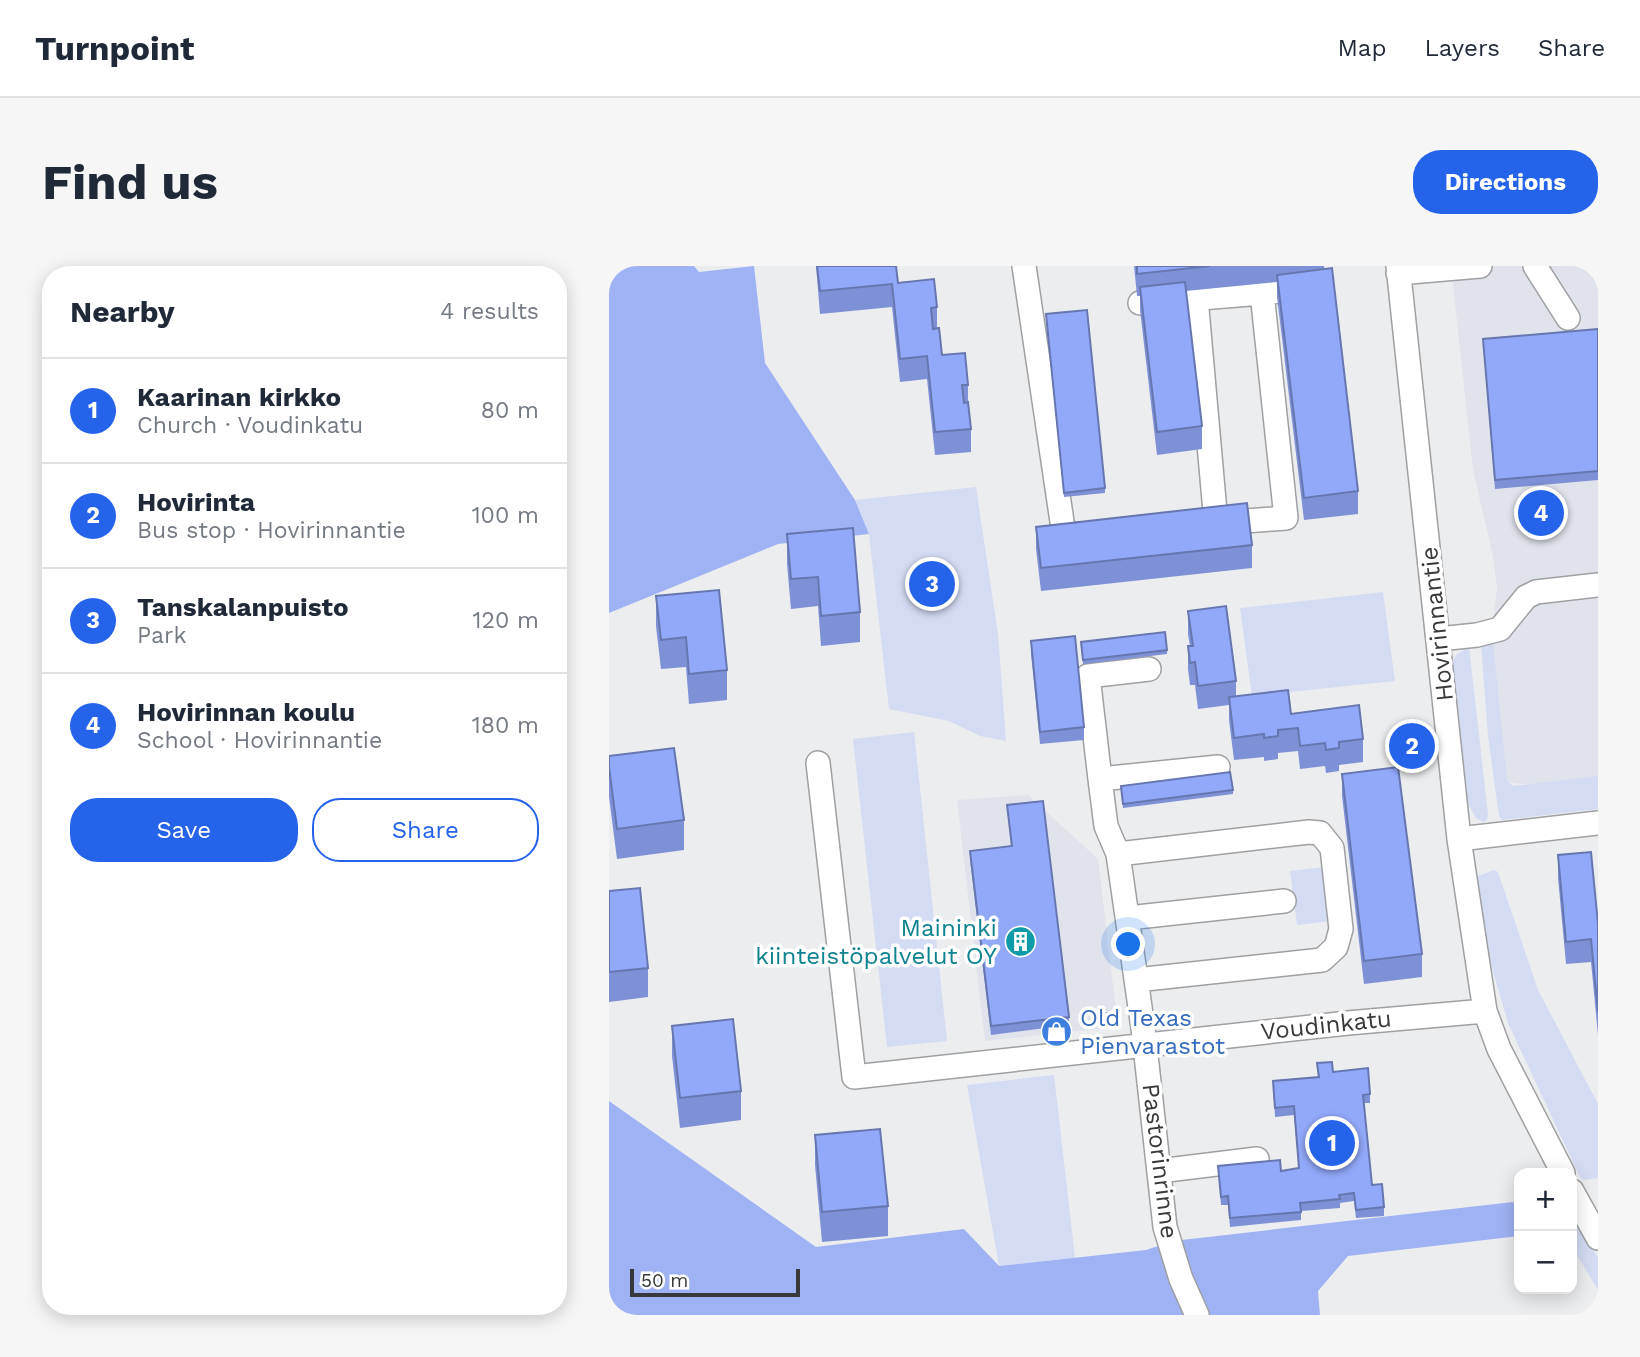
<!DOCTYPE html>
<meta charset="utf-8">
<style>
body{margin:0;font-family:"Work Sans",sans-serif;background:#f6f6f7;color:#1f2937}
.controls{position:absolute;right:21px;bottom:21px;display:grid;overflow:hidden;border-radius:14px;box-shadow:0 4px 18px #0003}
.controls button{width:63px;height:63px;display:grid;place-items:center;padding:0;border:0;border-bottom:2px solid #e0e1e3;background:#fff;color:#1f2937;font:35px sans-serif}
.scale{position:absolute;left:21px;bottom:18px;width:170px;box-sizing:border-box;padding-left:7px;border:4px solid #38393a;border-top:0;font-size:19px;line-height:24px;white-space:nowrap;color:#38393a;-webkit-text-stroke:5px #fff;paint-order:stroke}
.you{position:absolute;left:520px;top:679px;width:24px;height:24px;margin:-18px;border:5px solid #fff;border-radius:50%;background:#1a73e8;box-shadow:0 0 0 10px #1a73e833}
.badge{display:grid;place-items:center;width:46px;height:46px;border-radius:50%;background:#2563eb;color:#fff;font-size:23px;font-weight:700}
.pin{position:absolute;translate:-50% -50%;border:4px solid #fff;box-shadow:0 2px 7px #0006}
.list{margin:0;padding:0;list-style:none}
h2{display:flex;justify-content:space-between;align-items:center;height:91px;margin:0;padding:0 28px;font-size:30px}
h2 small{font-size:23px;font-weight:400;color:#747a83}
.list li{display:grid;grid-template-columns:46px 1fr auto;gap:21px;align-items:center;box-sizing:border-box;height:105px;padding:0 28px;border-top:2px solid #e0e1e3}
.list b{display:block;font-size:26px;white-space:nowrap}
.list p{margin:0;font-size:23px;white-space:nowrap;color:#747a83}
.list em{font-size:23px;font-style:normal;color:#747a83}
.actions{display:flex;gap:14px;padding:21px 28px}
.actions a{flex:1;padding:16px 0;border:2px solid #2563eb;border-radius:28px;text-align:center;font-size:24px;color:#2563eb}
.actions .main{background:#2563eb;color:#fff}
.map{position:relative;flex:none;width:989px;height:1049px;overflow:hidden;border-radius:28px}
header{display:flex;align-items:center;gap:42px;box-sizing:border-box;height:98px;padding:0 35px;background:#fff;border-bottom:2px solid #e0e1e3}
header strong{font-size:33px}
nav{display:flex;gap:38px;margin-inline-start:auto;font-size:24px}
.intro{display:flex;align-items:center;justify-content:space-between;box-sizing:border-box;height:168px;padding:0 42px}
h1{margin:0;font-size:49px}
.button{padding:18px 32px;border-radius:28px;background:#2563eb;color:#fff;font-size:24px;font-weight:700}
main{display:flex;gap:42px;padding:0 42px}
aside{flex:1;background:#fff;border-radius:28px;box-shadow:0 4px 18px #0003}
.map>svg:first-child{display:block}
.built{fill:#e0e3ec}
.green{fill:#d4dcf4}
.forest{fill:#9fb2f4}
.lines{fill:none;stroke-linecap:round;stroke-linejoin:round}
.minor-casing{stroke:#9fa0a2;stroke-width:26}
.minor{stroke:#fff;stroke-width:23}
.wall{fill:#7e91d7}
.building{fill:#92a9fa;stroke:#6676af;stroke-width:2}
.labels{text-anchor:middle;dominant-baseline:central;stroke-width:7;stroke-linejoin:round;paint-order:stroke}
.street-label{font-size:24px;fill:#38393a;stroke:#fff}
.culture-label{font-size:24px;fill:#0d838f;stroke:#fff;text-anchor:end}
.shop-label{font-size:24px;fill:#366cbe;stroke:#fff;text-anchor:start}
</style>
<header>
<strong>Turnpoint</strong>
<nav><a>Map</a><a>Layers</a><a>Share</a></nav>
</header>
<div class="intro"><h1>Find us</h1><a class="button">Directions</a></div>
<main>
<aside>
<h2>Nearby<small>4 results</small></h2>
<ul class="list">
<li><span class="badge">1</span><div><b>Kaarinan kirkko</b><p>Church · Voudinkatu</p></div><em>80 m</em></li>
<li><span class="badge">2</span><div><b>Hovirinta</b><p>Bus stop · Hovirinnantie</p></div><em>100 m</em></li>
<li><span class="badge">3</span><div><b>Tanskalanpuisto</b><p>Park</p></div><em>120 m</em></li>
<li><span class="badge">4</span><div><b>Hovirinnan koulu</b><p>School · Hovirinnantie</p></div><em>180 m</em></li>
</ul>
<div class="actions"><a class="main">Save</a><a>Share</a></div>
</aside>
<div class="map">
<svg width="989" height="1049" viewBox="0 0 989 1049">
<rect width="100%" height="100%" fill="#ecedef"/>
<!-- built -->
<path class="built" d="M 842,0 L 989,0 L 989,517 L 946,521 L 894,516 L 882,376 L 888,322 L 884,290 L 864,204 Z
M 419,529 L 489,593 L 509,761 L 376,775 L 348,534 Z"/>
<!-- green -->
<path class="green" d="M 367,221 L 389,368 L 397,475 L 371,470 L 340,455 L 280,443 L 260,268 L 246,234 Z
M 774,326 L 786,415 L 643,430 L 631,342 Z
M 884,376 L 898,515 L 904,520 L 989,510 L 989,543 L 893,554 L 890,550 L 879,470 L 872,378 Z
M 860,381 L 879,548 L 878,554 L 874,556 L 867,552 L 858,536 L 843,397 L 847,389 Z
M 305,466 L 338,775 L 278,781 L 244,473 Z
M 716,601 L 723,655 L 688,659 L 681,605 Z
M 885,604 L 889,606 L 929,724 L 989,838 L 989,912 L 975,914 L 971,911 L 899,757 L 878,685 L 866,616 L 869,610 Z
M 445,809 L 466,992 L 390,1000 L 358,819 Z
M 963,944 L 989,992 L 989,1024 L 963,981 Z"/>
<!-- forest -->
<path class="forest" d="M 0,0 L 85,0 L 90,6 L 145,0 L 156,97 L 246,234 L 260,268 L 169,278 L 0,347 Z
M 0,835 L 207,981 L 355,963 L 390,1000 L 537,984 L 564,975 L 904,936 L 910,947 L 910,970 L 739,990 L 709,1025 L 711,1049 L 0,1049 Z"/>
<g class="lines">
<defs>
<path id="minor" d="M 415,0 L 455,269 L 473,268
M 789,0 L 850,573 L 876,745 L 890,783 L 954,907
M 926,0 L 959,52
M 789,7 L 871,0
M 587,32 L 607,257
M 531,37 L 653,27
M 609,257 L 677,252 L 653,27 L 690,23
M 830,373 L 868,369 L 891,363 L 917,331 L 927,326 L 989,319
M 209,497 L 245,811 L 739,757 L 876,745
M 491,513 L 479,410 L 540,403
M 850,573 L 989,557
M 509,588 L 700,566 L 711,567 L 723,582 L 732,663 L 727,681 L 713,694 L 527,714
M 519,652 L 675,635
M 550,905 L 648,893
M 963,925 L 989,972
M 588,1049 L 572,1013 L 556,961 L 534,762 L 509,588 L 497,560 L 491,513 L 609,501"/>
</defs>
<!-- minor casing -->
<use href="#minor" class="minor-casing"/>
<!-- minor -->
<use href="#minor" class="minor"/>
</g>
<!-- wall -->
<path class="wall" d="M 207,0 L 287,0 L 289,17 L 328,41 L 328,62 L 333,89 L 359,119 L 359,136 L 362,163 L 362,186 L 326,189 L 318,113 L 291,116 L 283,41 L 211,48 Z
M 525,0 L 715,0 L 749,225 L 749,248 L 695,254 L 668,31 L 668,16 L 577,25 L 593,160 L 593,183 L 548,189 L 531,44 L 531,30 L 528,30 Z
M 437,53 L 496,222 L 496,227 L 455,231 Z
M 989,63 L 989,214 L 886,223 L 874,73 Z
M 427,261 L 643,279 L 643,302 L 432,325 L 427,283 Z
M 178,268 L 251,346 L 251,376 L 212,380 L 209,340 L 182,343 L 178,298 Z
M 47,330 L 118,404 L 118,434 L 80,438 L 77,401 L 52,403 L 47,360 Z
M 579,345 L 627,415 L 627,430 L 682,448 L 754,473 L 754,496 L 730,499 L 730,505 L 717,507 L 716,500 L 691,503 L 689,485 L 669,487 L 669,493 L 655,495 L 655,491 L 625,494 L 620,454 L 620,439 L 589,443 L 586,419 L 581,419 L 579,403 L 579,380 L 581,380 L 579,368 Z
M 422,375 L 475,461 L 475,474 L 431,478 L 422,387 Z
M 472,380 L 558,384 L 558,388 L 474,398 Z
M 0,490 L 75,554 L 75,584 L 8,593 L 0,531 Z
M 733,508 L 813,688 L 813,711 L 755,718 L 733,530 Z
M 512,520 L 624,524 L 624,528 L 514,542 Z
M 398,539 L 460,751 L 460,759 L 382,769 L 361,593 L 361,585 L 402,580 Z
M 949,589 L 989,658 L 989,769 L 982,696 L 957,698 L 949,612 Z
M 0,625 L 39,702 L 39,731 L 0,736 Z
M 488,748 L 500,755 L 500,760 L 489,761 Z
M 63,760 L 132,825 L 132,854 L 71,862 L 63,790 Z
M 708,797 L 761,828 L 761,837 L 755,837 L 763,919 L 775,941 L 775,950 L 747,952 L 745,935 L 731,937 L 731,942 L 692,945 L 692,954 L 621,961 L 619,939 L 612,939 L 609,900 L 672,905 L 690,903 L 685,849 L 666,851 L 664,815 L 709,811 Z
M 206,869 L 279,940 L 279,970 L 213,976 L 206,899 Z"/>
<!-- building -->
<path class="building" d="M 208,0 L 287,0 L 289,17 L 325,13 L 328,41 L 322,42 L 324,63 L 330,62 L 333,89 L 356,87 L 359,119 L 353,119 L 355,137 L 359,136 L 362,163 L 326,166 L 318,90 L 291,93 L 283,18 L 211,25 Z
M 528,0 L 601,0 L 528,8 Z
M 723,2 L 749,225 L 695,232 L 668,9 Z
M 576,16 L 593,160 L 548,166 L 531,21 Z
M 478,44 L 496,222 L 455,227 L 437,48 Z
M 989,63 L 989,205 L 886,214 L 874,73 Z
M 638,237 L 643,279 L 432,302 L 427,261 Z
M 244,262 L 251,346 L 212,350 L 209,311 L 182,313 L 178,268 Z
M 110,324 L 118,404 L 80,408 L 77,371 L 52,374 L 47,330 Z
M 617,340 L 627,415 L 589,420 L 586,396 L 581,397 L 579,380 L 584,380 L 579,345 Z
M 556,366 L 558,384 L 474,394 L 472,376 Z
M 466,370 L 475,461 L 431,466 L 422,375 Z
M 679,424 L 682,448 L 750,439 L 754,473 L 730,476 L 730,482 L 717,484 L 716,477 L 691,480 L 689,462 L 669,464 L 669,470 L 655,472 L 655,468 L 625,472 L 620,431 Z
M 65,482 L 75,554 L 8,563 L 0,501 L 0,490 Z
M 789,501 L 813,688 L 755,695 L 733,508 Z
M 621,506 L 624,524 L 514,538 L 512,520 Z
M 434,535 L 460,751 L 382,760 L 361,585 L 403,580 L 398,539 Z
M 982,586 L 989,658 L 989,746 L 982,673 L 957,676 L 949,589 Z
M 31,622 L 39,702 L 0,706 L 0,625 Z
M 500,747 L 500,755 L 489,756 L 488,748 Z
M 124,753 L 132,825 L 71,832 L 63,760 Z
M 723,796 L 724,806 L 759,802 L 761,828 L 754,829 L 763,919 L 773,918 L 775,941 L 747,944 L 745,927 L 730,929 L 731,933 L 691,937 L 692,946 L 621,952 L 619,930 L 612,931 L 609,900 L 671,894 L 672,905 L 690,902 L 685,840 L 666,842 L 664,815 L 710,811 L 708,797 Z
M 271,863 L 279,940 L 213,946 L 206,869 Z"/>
<!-- icons -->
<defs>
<symbol id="building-disc" viewBox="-11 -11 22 22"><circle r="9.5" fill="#0f9aa8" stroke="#fff"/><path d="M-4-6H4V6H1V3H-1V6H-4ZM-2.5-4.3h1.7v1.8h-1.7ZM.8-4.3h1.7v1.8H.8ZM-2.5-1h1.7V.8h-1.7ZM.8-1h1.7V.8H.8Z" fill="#fff"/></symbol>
<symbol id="shop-disc" viewBox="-11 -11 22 22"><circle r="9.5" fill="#3f7fe0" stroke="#fff"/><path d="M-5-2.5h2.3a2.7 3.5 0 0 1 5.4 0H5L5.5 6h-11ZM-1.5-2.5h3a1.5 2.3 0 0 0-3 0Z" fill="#fff"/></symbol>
</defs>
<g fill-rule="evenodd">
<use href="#building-disc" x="394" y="658" width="35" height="35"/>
<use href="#shop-disc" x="430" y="748" width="35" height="35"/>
</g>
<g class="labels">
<!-- street labels -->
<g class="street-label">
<text transform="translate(828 358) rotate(-96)">Hovirinnantie</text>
<text transform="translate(717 759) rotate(-6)">Voudinkatu</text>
<text transform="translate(551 895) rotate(83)">Pastorinrinne</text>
</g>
<!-- culture labels -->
<g class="culture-label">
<text x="388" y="662">Maininki<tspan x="388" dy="28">kiinteistöpalvelut OY</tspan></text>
</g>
<!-- shop labels -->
<g class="shop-label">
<text x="471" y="752">Old Texas<tspan x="471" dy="28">Pienvarastot</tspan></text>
</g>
</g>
</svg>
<div class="controls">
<button>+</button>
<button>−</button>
</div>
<div class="scale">50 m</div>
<div class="you"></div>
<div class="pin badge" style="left:723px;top:877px">1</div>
<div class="pin badge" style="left:803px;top:480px">2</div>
<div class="pin badge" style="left:323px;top:318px">3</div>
<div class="pin badge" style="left:932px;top:247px">4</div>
</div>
</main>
